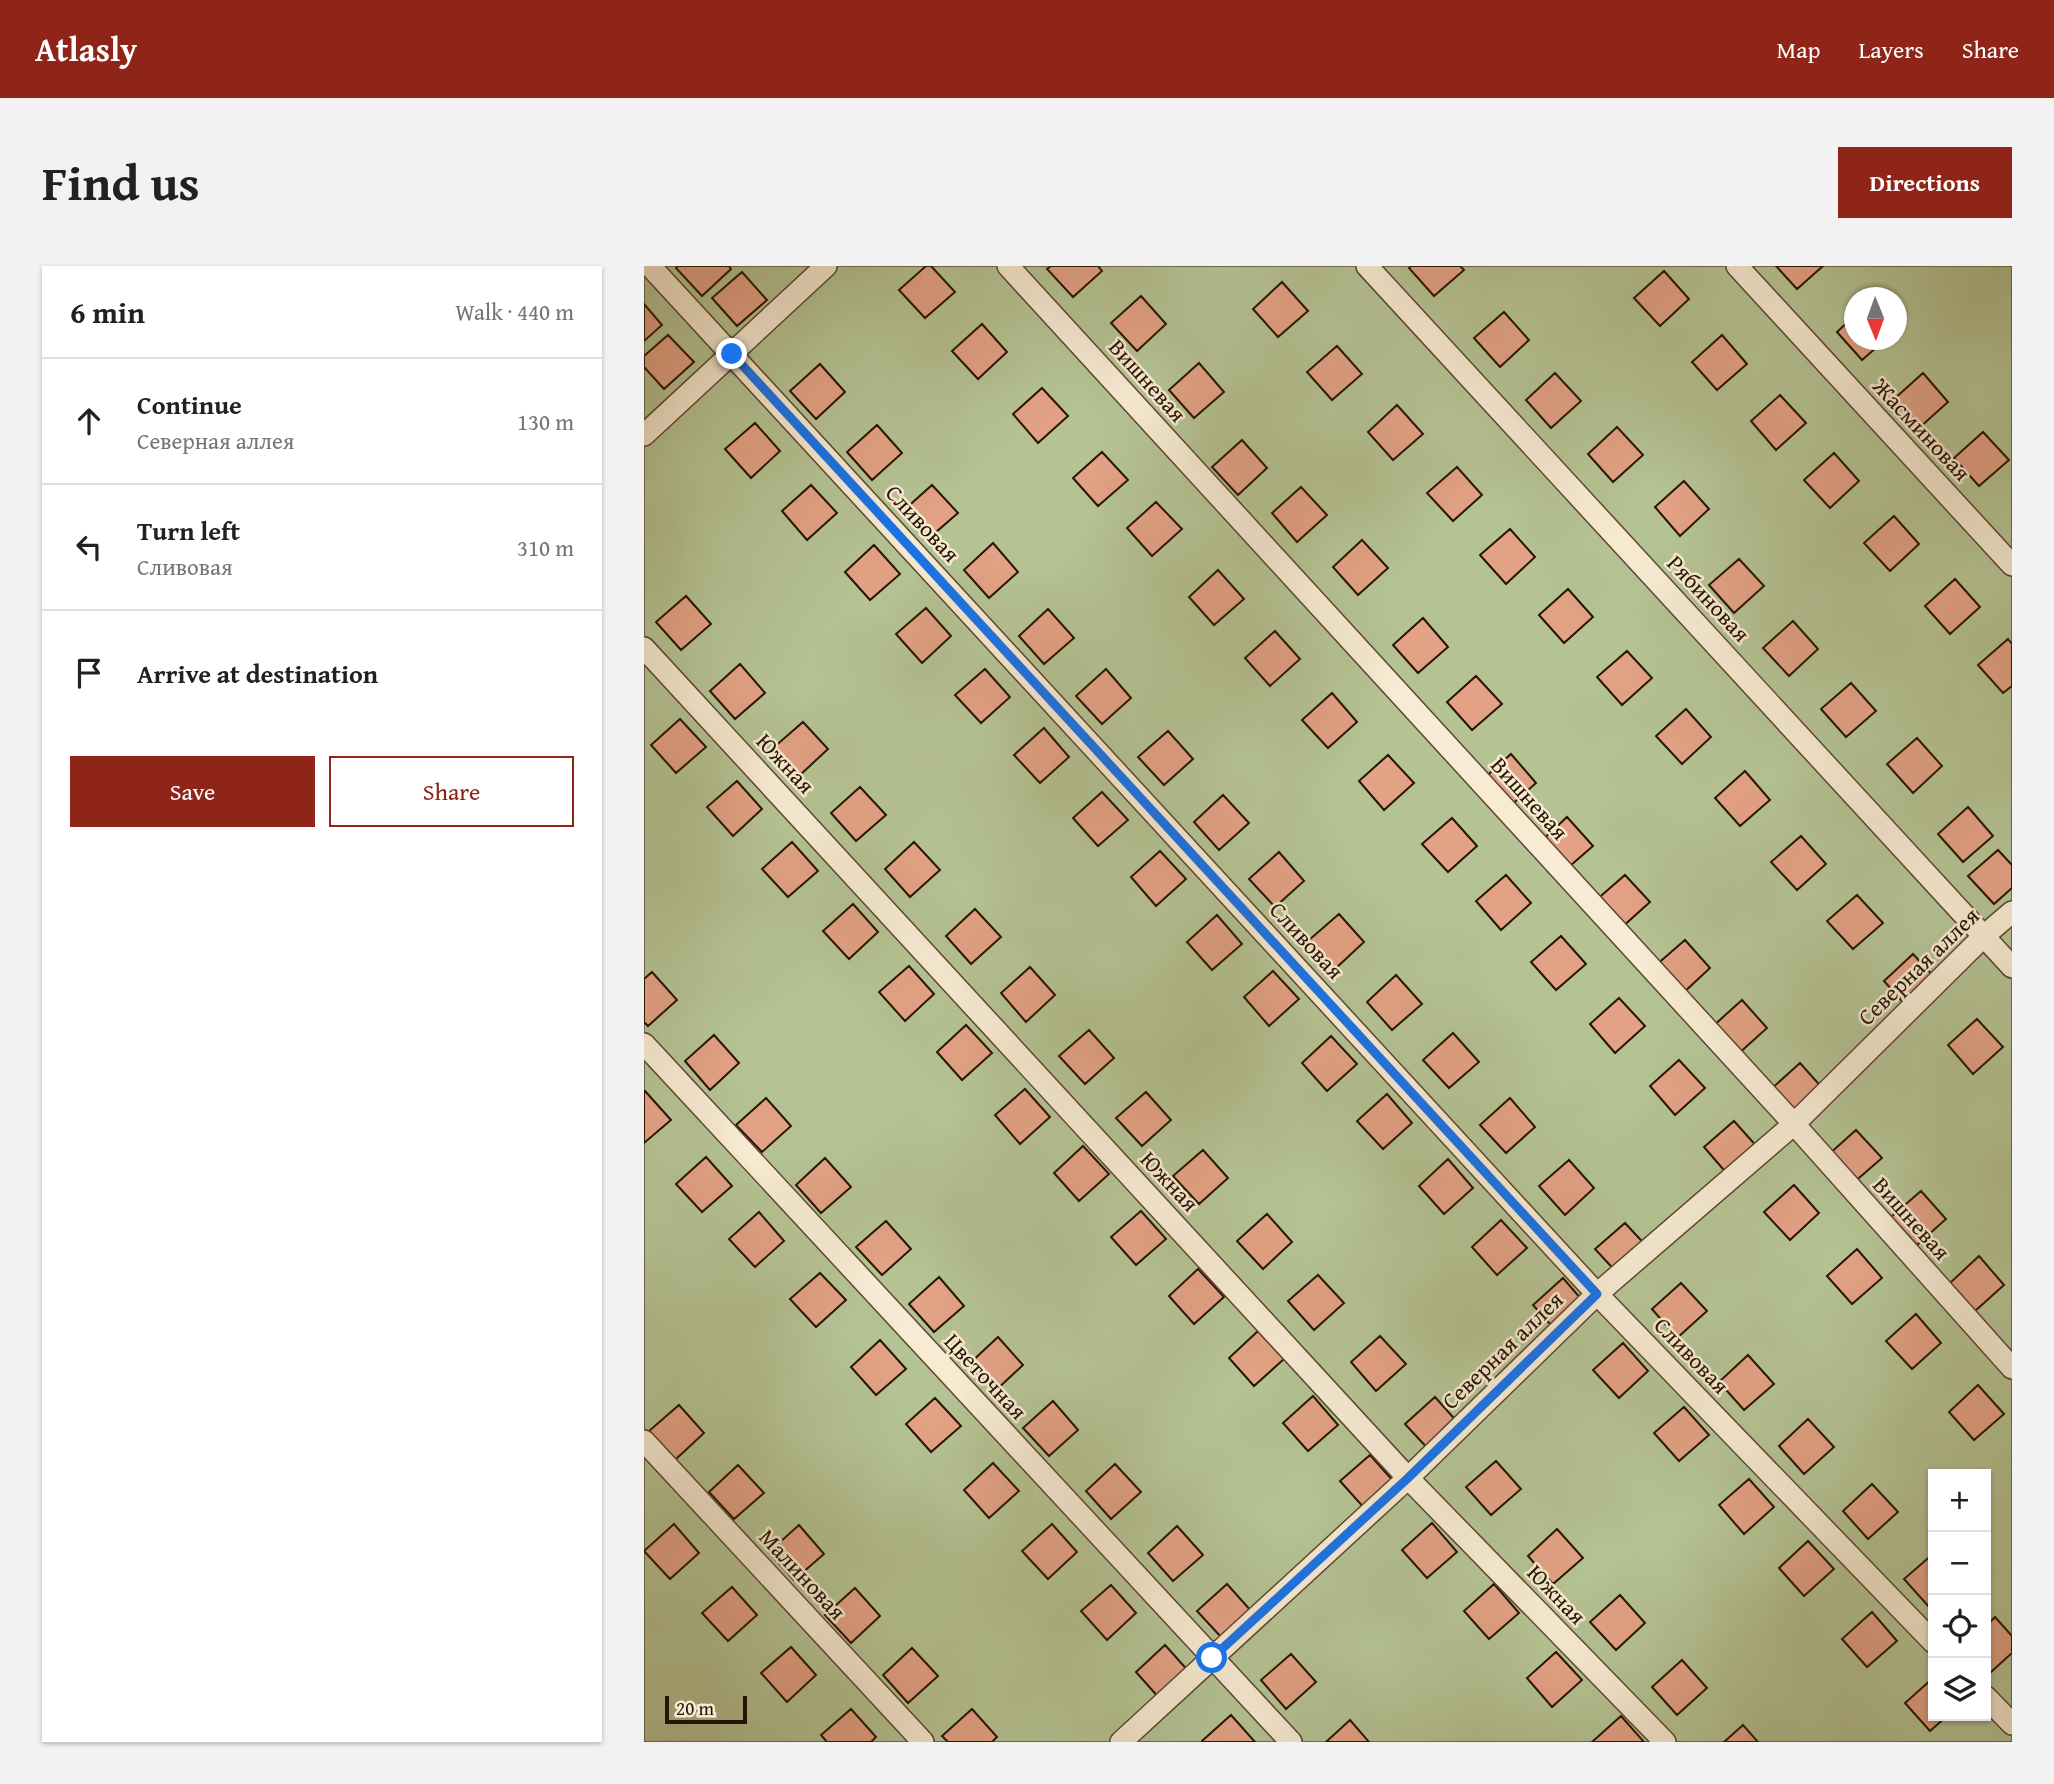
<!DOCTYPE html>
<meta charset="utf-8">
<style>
body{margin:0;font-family:"Gentium Book Plus",serif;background:#f2f2f2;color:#202124}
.controls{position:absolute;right:21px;bottom:21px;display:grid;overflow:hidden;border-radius:0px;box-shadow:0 2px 5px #0004}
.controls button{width:63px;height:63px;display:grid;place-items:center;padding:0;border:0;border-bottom:2px solid #e0e0e0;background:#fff;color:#202124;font:35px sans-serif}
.compass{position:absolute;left:1200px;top:21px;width:63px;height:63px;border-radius:50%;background:#fff;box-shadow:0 2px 5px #0004;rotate:179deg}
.scale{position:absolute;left:21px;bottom:18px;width:82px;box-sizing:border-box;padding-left:7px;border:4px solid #281402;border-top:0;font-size:19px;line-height:24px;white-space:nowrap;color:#281402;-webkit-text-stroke:5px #f7ebd3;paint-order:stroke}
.stop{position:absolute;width:21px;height:21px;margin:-16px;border:5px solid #1a73e8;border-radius:50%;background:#fff}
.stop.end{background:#1a73e8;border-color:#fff;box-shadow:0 2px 7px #0008}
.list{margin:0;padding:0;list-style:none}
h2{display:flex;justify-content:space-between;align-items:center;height:91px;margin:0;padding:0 28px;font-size:30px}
h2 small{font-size:23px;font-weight:400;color:#757577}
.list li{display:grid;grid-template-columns:46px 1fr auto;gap:21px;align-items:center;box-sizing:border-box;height:126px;padding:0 28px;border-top:2px solid #e0e0e0}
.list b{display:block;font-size:26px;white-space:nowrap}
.list p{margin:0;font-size:23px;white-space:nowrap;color:#757577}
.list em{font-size:23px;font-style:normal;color:#757577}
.actions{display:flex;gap:14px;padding:21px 28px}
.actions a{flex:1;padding:16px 0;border:2px solid #8f2418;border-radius:0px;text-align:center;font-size:24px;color:#8f2418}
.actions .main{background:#8f2418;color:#fff}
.icon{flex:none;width:38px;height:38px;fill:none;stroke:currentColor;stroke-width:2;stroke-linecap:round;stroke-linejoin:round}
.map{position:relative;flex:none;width:1368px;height:1476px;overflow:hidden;border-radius:0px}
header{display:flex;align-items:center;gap:42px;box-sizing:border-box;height:98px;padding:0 35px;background:#8f2418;color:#fff}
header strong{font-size:33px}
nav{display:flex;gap:38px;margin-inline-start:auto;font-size:24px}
.intro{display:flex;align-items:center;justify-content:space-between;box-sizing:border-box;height:168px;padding:0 42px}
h1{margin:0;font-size:49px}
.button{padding:18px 32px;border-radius:0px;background:#8f2418;color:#fff;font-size:24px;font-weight:700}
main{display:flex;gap:42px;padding:0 42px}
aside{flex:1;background:#fff;border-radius:0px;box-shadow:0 2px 5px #0004}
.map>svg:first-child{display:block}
.green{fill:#b5c394;stroke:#6e6c4b;stroke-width:2;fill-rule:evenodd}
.building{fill:#e3a285;stroke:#281402;stroke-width:2}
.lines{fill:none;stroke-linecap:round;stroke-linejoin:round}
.minor-casing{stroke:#5b4730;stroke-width:24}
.minor{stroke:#f7ebd3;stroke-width:21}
.route{stroke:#1a73e8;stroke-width:9}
.labels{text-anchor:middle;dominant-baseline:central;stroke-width:5;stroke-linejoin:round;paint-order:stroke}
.street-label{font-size:23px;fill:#281402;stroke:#f7ebd3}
</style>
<header>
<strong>Atlasly</strong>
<nav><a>Map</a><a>Layers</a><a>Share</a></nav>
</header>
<div class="intro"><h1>Find us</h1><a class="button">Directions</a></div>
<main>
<aside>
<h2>6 min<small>Walk · 440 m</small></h2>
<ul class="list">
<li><svg class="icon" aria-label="ahead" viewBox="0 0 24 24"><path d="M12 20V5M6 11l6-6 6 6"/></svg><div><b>Continue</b><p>Северная аллея</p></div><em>130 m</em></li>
<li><svg class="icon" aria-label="left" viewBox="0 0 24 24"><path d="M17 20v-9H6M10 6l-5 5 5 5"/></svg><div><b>Turn left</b><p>Сливовая</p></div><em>310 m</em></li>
<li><svg class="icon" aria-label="arrive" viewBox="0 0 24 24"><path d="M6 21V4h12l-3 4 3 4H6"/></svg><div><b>Arrive at destination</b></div></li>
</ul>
<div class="actions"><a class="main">Save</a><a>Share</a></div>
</aside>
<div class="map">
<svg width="1368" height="1476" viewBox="0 0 1368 1476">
<rect width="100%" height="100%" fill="#f3e0bb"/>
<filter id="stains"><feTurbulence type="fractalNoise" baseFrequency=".00286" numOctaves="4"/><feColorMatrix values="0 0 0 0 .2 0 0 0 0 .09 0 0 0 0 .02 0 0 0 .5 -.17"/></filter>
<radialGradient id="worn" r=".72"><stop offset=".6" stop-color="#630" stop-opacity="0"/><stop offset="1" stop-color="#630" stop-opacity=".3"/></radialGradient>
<!-- green -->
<path class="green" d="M 0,0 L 1368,0 L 1368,1476 L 0,1476 ZM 1210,32 L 1252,32 L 1252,74 L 1210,74 ZM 1289,1208 L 1342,1208 L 1342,1450 L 1289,1450 Z"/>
<!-- building -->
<path class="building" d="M 34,0 L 85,0 L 87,3 L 58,30 L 32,2 Z
M 282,0 L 287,0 L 311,26 L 281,52 L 255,24 Z
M 407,0 L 454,0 L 458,5 L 429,31 L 403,3 Z
M 767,0 L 816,0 L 820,4 L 790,30 L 765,2 Z
M 1132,0 L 1179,0 L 1153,23 Z
M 1020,5 L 1045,33 L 1016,60 L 990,32 Z
M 98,6 L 123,34 L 93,60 L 68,32 Z
M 638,16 L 664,45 L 634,71 L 609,43 Z
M 497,30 L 522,58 L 493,85 L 467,57 Z
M 0,38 L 18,59 L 0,75 Z
M 860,46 L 885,74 L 856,101 L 830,72 Z
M 1210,50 L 1210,74 L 1241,74 L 1218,94 L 1193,66 Z
M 338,58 L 363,86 L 334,113 L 308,85 Z
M 24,69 L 50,96 L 20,123 L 0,101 L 0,90 Z
M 1078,69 L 1103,98 L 1073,124 L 1048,96 Z
M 693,80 L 718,108 L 688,134 L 663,106 Z
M 555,97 L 580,126 L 550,152 L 525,124 Z
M 176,98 L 201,126 L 172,153 L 146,125 Z
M 911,107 L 937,135 L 907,162 L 882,134 Z
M 1279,107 L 1304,136 L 1275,162 L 1249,134 Z
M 398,122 L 424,150 L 394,177 L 369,148 Z
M 1136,129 L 1162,157 L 1132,184 L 1107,155 Z
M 753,139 L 779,168 L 749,194 L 724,166 Z
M 111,157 L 136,185 L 107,212 L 81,183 Z
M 233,159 L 258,187 L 228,214 L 203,186 Z
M 973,161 L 999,189 L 969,216 L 944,188 Z
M 1339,166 L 1365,194 L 1335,220 L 1310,192 Z
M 598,174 L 623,202 L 594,229 L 568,201 Z
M 458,186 L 484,214 L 454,240 L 429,212 Z
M 1190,187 L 1215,215 L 1186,242 L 1160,214 Z
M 813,201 L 838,229 L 809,255 L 783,227 Z
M 1040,215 L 1065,243 L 1036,270 L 1011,241 Z
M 167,219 L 193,247 L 163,274 L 138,245 Z
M 288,219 L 314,247 L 284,273 L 259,245 Z
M 657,221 L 683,249 L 653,276 L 628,247 Z
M 512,236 L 538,263 L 508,290 L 483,262 Z
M 1250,250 L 1275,278 L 1246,305 L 1220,277 Z
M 866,263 L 891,291 L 862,318 L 836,289 Z
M 718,274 L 744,302 L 714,329 L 689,301 Z
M 349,277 L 374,306 L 345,332 L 320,304 Z
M 230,279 L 256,308 L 226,334 L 201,306 Z
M 1095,293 L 1120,320 L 1090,347 L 1065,319 Z
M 574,304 L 600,333 L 570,359 L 545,331 Z
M 1311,313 L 1336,341 L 1306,368 L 1281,340 Z
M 924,323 L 949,351 L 920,377 L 895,349 Z
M 42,330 L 67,358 L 37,384 L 12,356 Z
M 282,342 L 307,370 L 278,397 L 252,368 Z
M 404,343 L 430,372 L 400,398 L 375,370 Z
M 779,352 L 804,381 L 774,407 L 749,379 Z
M 1149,355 L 1174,383 L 1145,410 L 1119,382 Z
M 631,365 L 656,393 L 626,420 L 601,392 Z
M 1364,373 L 1368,378 L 1368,420 L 1359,427 L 1334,399 Z
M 983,385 L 1008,412 L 978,439 L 953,411 Z
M 96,398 L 121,427 L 91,453 L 66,425 Z
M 341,403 L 366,431 L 337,457 L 311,429 Z
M 462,403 L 487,432 L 458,458 L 432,430 Z
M 832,410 L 858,438 L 828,464 L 803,436 Z
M 1207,417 L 1232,445 L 1202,471 L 1177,443 Z
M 688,427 L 713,456 L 684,482 L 658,454 Z
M 1042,443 L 1067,471 L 1038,498 L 1012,470 Z
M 36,453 L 62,481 L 32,507 L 7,479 Z
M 159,456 L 184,483 L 155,510 L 129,482 Z
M 400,462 L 425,491 L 396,517 L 370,489 Z
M 524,465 L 549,493 L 520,519 L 494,491 Z
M 1273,472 L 1298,500 L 1269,527 L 1243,498 Z
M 867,488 L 892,517 L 863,543 L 837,515 Z
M 744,489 L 770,517 L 740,544 L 715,515 Z
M 1101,505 L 1126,534 L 1096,560 L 1071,532 Z
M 93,515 L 118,543 L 89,570 L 63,541 Z
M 216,521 L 242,549 L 212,575 L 187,547 Z
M 458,526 L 484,554 L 454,580 L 429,552 Z
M 579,529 L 605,557 L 575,584 L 550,556 Z
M 1324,541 L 1349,570 L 1319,596 L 1294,568 Z
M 923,551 L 949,580 L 919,606 L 894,578 Z
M 808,552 L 833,580 L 804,606 L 778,578 Z
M 1157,570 L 1182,598 L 1153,624 L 1127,596 Z
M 148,576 L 174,605 L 144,631 L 118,603 Z
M 270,576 L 296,604 L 266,631 L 241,603 Z
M 1354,584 L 1368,599 L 1368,622 L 1350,638 L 1324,610 Z
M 516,585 L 542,613 L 512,640 L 487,611 Z
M 635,586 L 660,615 L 631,641 L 605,613 Z
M 862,609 L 887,637 L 857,664 L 832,635 Z
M 981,609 L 1006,636 L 976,663 L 951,635 Z
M 1213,629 L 1239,657 L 1209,683 L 1183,655 Z
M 209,638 L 234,666 L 205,693 L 179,665 Z
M 331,643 L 357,671 L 327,698 L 302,670 Z
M 695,648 L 720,676 L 691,703 L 665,674 Z
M 573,649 L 598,678 L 568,704 L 543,676 Z
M 917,670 L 942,698 L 912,724 L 887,696 Z
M 1041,674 L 1066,702 L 1037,729 L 1011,700 Z
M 1269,688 L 1295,716 L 1265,743 L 1240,715 Z
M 265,700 L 290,728 L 261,755 L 235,726 Z
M 386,701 L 411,729 L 382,756 L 357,727 Z
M 629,705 L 655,733 L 625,760 L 600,731 Z
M 8,706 L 33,734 L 4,760 L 0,756 L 0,713 Z
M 752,709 L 778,738 L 748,764 L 723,736 Z
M 975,732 L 1001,760 L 971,787 L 946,758 Z
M 1098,734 L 1123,762 L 1093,789 L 1068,761 Z
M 1333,753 L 1359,781 L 1329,808 L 1304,779 Z
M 322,759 L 348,787 L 318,814 L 293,786 Z
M 445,764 L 470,792 L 441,818 L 415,790 Z
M 809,767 L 835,796 L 805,822 L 779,794 Z
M 70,769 L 95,797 L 66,824 L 41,795 Z
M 687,770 L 713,798 L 683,825 L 658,797 Z
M 1035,794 L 1061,822 L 1031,849 L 1006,820 Z
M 1156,797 L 1181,825 L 1152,852 L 1126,824 Z
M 381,823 L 406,851 L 376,878 L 351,849 Z
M 1,825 L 27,854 L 0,877 L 0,827 Z
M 502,826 L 527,854 L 498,880 L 472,852 Z
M 743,828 L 768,857 L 739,883 L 713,855 Z
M 122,832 L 147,860 L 118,886 L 92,859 Z
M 866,832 L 891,861 L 862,887 L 836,859 Z
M 1090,855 L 1115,883 L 1085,910 L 1060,881 Z
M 1212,864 L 1238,892 L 1208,918 L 1183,890 Z
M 439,880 L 465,908 L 435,935 L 410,907 Z
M 559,884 L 584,912 L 555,938 L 529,910 Z
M 62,891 L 88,920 L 58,946 L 32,918 Z
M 181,892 L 207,921 L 177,947 L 152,919 Z
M 804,893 L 829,922 L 800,948 L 775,920 Z
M 925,894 L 950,922 L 921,949 L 895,920 Z
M 1150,919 L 1175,947 L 1146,974 L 1120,946 Z
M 1277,925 L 1302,953 L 1273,979 L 1247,951 Z
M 497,945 L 522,973 L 492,999 L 467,971 Z
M 115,946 L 140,975 L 111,1001 L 85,973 Z
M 623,948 L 648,976 L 619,1003 L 593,975 Z
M 857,954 L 883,982 L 853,1009 L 828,981 Z
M 242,955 L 267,983 L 238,1009 L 212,981 Z
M 981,957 L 1007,985 L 977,1011 L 951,983 Z
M 1213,983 L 1238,1012 L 1208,1038 L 1183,1010 Z
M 1335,990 L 1360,1019 L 1331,1045 L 1306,1017 Z
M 554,1003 L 580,1031 L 550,1058 L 525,1030 Z
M 176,1007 L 202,1034 L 172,1061 L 146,1033 Z
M 674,1009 L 700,1037 L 670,1064 L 644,1035 Z
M 295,1011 L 320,1040 L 290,1066 L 265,1038 Z
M 919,1012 L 944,1041 L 914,1067 L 889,1039 Z
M 1037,1017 L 1063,1045 L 1033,1072 L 1008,1043 Z
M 1272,1048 L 1297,1077 L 1268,1103 L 1242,1075 Z
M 614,1065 L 640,1093 L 610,1120 L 585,1092 Z
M 736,1070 L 762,1098 L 732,1125 L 707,1096 Z
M 354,1071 L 379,1099 L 350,1126 L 325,1098 Z
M 236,1074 L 262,1103 L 232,1129 L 207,1101 Z
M 979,1077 L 1004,1105 L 975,1132 L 949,1104 Z
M 1104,1089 L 1130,1118 L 1100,1144 L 1075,1116 Z
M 1334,1119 L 1360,1148 L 1330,1174 L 1305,1146 Z
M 669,1130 L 694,1159 L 664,1185 L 639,1157 Z
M 791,1131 L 816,1159 L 787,1186 L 761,1158 Z
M 291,1132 L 317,1160 L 287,1186 L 262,1158 Z
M 409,1135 L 434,1164 L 405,1190 L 379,1162 Z
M 35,1139 L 60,1167 L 31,1194 L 5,1165 Z
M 1040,1141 L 1065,1169 L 1035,1195 L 1010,1167 Z
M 1164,1153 L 1190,1181 L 1160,1208 L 1135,1180 Z
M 726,1189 L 751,1217 L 722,1244 L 696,1215 Z
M 852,1195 L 877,1223 L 847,1249 L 822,1221 Z
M 349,1197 L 375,1225 L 345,1252 L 320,1224 Z
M 471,1198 L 497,1226 L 467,1253 L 442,1225 Z
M 94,1199 L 120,1227 L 90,1253 L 65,1226 Z
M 1105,1213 L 1130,1241 L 1100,1268 L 1075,1239 Z
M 1228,1218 L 1254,1246 L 1224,1273 L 1199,1245 Z
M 788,1257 L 813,1286 L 783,1312 L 758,1284 Z
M 30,1258 L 55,1287 L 26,1313 L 0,1285 Z
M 408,1258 L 433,1286 L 404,1313 L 378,1285 Z
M 155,1259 L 180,1288 L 150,1314 L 125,1286 Z
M 533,1260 L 559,1289 L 529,1315 L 504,1287 Z
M 913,1263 L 939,1292 L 909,1318 L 884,1290 Z
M 1164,1275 L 1190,1303 L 1160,1330 L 1135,1302 Z
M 1289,1288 L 1289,1339 L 1286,1342 L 1260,1313 Z
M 583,1318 L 608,1346 L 578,1372 L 553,1345 Z
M 850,1318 L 875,1347 L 845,1373 L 820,1345 Z
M 467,1319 L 492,1347 L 463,1374 L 437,1345 Z
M 88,1321 L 113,1349 L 84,1375 L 58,1347 Z
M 211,1322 L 236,1350 L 207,1377 L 181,1349 Z
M 976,1329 L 1001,1357 L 972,1384 L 946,1356 Z
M 1228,1346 L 1253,1375 L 1223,1401 L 1198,1373 Z
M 1351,1351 L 1368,1370 L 1368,1387 L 1347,1406 L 1342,1400 L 1342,1360 Z
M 521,1379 L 547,1408 L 517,1434 L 492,1406 Z
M 147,1381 L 172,1409 L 143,1436 L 117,1407 Z
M 268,1382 L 294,1410 L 264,1437 L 239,1409 Z
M 912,1386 L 938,1414 L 908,1441 L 883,1412 Z
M 647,1388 L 672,1416 L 642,1443 L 617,1414 Z
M 1038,1394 L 1063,1422 L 1033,1449 L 1008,1421 Z
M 1289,1412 L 1289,1450 L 1303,1450 L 1286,1465 L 1261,1437 Z
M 207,1443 L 232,1471 L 227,1476 L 183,1476 L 177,1469 Z
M 328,1443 L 353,1471 L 348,1476 L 304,1476 L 298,1470 Z
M 587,1449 L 611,1476 L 558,1476 L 558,1475 Z
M 977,1450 L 1000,1476 L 948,1476 Z
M 706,1454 L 725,1476 L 682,1476 Z
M 1099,1459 L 1114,1476 L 1080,1476 Z"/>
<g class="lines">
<defs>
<path id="minor" d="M 6,0 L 953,1028 L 1289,1376
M 364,0 L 1150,858 L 1368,1102
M 723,0 L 1368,701
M 1093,0 L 1368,299
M 0,169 L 182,0
M 0,382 L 764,1212 L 1021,1476
M 0,778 L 647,1476
M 0,1175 L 279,1476
M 1342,1431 L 1368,1458
M 477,1476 L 764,1212 L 953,1028 L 1150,858 L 1341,669 L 1368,646"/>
</defs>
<!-- minor casing -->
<use href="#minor" class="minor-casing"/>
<!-- minor -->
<use href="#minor" class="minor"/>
</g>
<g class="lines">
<!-- route -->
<path class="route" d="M 88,88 L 953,1028 L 764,1212 L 568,1392"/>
</g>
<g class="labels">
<!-- street labels -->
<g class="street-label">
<text transform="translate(504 114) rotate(48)">Вишневая</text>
<text transform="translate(1278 163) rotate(47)">Жасминовая</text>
<text transform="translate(279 257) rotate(47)">Сливовая</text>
<text transform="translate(1065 332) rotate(47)">Рябиновая</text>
<text transform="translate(142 497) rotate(47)">Южная</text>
<text transform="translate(886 532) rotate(48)">Вишневая</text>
<text transform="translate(663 674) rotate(47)">Сливовая</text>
<text transform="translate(1274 700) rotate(-44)">Северная аллея</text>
<text transform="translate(526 915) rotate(47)">Южная</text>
<text transform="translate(1268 952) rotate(48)">Вишневая</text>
<text transform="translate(858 1084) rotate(-44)">Северная аллея</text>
<text transform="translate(1048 1089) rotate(46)">Сливовая</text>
<text transform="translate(342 1110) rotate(47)">Цветочная</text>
<text transform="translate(159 1308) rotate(47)">Малиновая</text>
<text transform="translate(913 1328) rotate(46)">Южная</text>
</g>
</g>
<rect width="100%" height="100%" filter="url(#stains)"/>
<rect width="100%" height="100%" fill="url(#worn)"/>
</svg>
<div class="controls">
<button>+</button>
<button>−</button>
<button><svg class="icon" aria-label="locate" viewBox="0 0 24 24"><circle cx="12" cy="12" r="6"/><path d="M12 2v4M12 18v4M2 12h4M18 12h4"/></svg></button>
<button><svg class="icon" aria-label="layers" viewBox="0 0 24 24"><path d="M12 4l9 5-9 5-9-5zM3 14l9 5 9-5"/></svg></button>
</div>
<svg class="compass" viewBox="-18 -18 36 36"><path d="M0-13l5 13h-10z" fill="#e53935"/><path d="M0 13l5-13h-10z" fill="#757577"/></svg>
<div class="scale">20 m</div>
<div class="stop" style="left:568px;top:1392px"></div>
<div class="stop end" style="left:88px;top:88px"></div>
</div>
</main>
